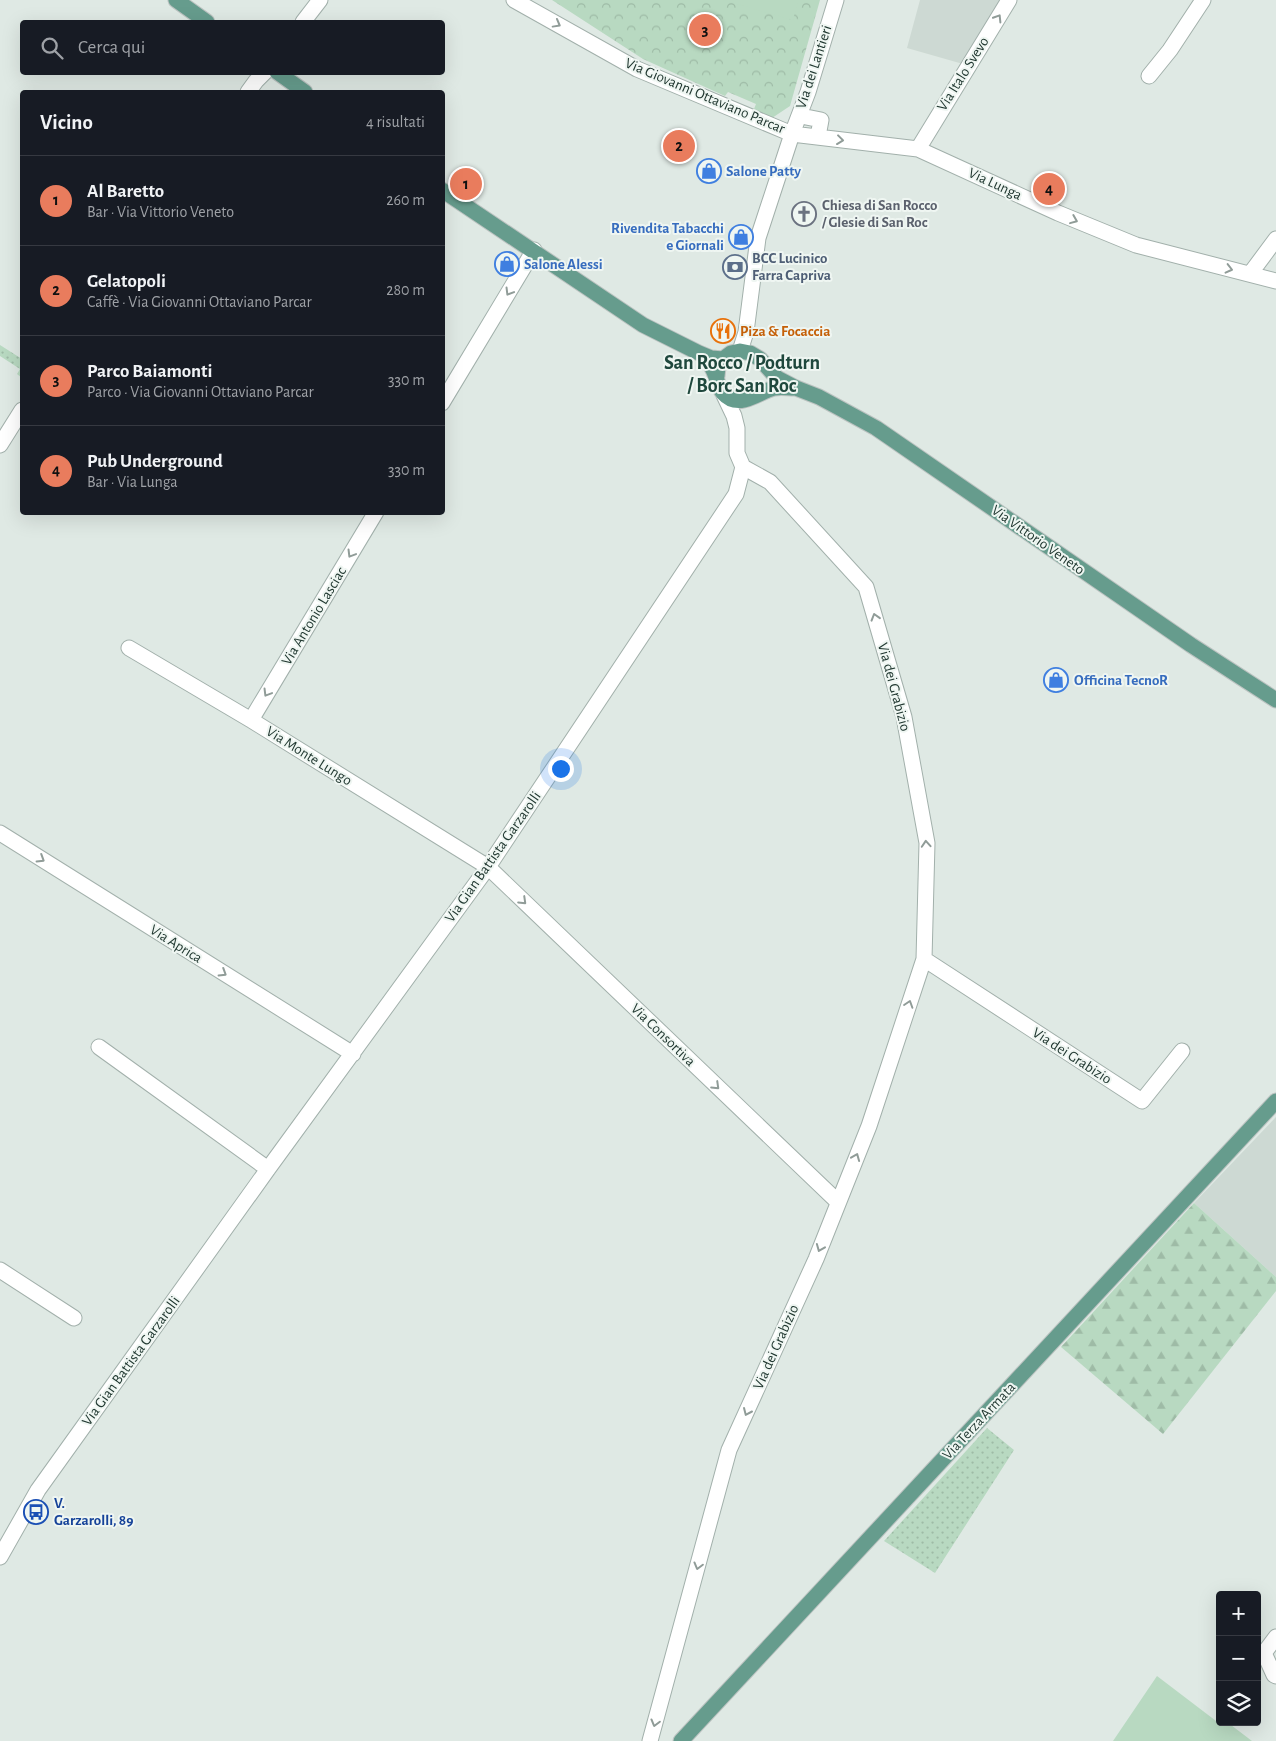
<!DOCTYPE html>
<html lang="it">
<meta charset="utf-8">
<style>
body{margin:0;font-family:"Alegreya Sans",sans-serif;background:#242831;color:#f1f3f6}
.controls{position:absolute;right:15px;bottom:15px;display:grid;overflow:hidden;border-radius:5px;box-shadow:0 5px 20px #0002}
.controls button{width:45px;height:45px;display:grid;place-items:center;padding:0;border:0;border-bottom:1px solid #363941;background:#171b24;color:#f1f3f6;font:25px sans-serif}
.you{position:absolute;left:560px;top:768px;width:18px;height:18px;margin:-12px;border:4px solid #fff;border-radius:50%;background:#1a73e8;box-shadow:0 0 0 8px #1a73e833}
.badge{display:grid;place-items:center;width:32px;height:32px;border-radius:50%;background:#e97c5d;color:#111;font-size:16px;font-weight:700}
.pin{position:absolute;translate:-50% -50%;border:2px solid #fff;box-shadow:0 1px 5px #0006}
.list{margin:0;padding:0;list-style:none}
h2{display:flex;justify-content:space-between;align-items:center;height:65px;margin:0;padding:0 20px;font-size:21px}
h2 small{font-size:16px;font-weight:400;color:#9ea1a6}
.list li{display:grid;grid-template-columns:32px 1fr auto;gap:15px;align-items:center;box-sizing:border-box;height:90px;padding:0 20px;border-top:1px solid #363941}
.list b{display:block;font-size:19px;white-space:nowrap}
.list p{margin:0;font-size:16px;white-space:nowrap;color:#9ea1a6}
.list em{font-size:16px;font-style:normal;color:#9ea1a6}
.icon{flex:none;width:28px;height:28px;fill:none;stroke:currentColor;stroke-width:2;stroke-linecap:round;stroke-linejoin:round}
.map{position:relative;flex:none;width:1276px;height:1741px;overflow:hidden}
.search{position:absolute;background:#171b24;box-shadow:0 5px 20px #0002;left:20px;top:20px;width:425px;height:55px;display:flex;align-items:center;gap:12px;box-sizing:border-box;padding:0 18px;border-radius:5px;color:#9ea1a6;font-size:19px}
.panel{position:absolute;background:#171b24;box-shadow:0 5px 20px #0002;left:20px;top:90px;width:425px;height:425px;border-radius:5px}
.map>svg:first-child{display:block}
.built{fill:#cdd9d3}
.grass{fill:url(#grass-dots)}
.forest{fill:url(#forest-firs)}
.park{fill:url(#park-crowns)}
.garden{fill:#b8d9c1}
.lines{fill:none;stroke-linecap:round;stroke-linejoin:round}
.minor-casing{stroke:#a2b0ab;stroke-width:17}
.major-casing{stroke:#bcc3c1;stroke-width:17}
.minor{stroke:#fff;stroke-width:15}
.major{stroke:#669c8d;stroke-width:15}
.oneway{stroke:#909c98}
.labels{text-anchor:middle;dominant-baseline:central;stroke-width:4;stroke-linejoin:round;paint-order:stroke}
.street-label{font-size:15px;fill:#213831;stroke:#eff6f2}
.shop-label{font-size:15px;font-weight:bold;fill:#366cbe;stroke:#eff6f2;text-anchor:start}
.worship-label{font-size:15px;font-weight:bold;fill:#5b616d;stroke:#eff6f2;text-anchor:start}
.service-label{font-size:15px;font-weight:bold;fill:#4e5e75;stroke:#eff6f2;text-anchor:start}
.food-label{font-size:15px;font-weight:bold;fill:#c56008;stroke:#eff6f2;text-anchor:start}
.transit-label{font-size:15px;font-weight:bold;fill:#164399;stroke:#eff6f2;text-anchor:start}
.district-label{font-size:20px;font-weight:bold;fill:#1f483d;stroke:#eff6f2}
</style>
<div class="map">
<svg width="1276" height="1741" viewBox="0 0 1276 1741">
<defs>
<pattern id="grass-dots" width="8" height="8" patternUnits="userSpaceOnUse" patternTransform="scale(1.25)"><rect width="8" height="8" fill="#b8d9c1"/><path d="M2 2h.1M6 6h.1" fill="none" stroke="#9ebba6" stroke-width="1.8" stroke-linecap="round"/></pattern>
<pattern id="forest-firs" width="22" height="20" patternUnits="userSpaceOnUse" patternTransform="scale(1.25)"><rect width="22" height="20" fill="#b8d9c1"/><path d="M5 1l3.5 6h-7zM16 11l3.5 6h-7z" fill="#9ebba6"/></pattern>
<pattern id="park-crowns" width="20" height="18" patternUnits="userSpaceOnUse" patternTransform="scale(1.25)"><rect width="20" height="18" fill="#b8d9c1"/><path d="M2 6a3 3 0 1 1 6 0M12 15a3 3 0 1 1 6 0" fill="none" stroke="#9ebba6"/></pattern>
</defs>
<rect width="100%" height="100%" fill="#dfe9e4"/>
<!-- built -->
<path class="built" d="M 920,0 L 1000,0 L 963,64 L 907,48 Z
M 1276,1117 L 1276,1277 L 1194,1203 Z"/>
<!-- grass -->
<path class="grass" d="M 0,345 L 22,359 L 22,378 L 17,374 L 20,369 L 0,356 Z
M 987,1428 L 1014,1450 L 935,1573 L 884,1541 Z"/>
<!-- forest -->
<path class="forest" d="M 1194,1203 L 1276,1277 L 1276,1291 L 1163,1434 L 1061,1347 Z"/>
<!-- park -->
<path class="park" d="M 552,0 L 820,0 L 790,106 L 772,118 L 754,109 L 756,104 L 728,92 L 725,96 L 643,59 Z"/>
<!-- garden -->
<path class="garden" d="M 723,0 L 798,0 L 793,20 Z
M 1157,1676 L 1220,1724 L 1227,1722 L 1252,1741 L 1113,1741 Z"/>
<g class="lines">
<defs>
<path id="minor" d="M 514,0 L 637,69 L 792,134 L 918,149 L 1058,213 L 1136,245 L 1276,281
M 303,22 L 320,0
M 1149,76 L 1170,50 L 1203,0
M 248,92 L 256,81 L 265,72
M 806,117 L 821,120 L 819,131
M 918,149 L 1009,0
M 1250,274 L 1276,239
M 740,351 L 746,332 L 758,238 L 792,134 L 808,92 L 836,0
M 442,403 L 534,250
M 0,445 L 22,410
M 129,648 L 251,720 L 488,867 L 838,1202
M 251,720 L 376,512
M 0,833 L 353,1054
M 924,959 L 1142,1101 L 1182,1051
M 99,1047 L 268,1169
M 0,1270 L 74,1318
M 0,1557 L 38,1490 L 268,1169 L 488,867 L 736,494 L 743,467 L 737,453 L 737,428 L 734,416 L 724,395
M 1276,1637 L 1264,1653 L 1274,1675 L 1276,1676
M 650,1741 L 729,1450 L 816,1259 L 869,1126 L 924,959 L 927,843 L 904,717 L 866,587 L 770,482 L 743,467"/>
<path id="major" d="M 176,0 L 207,22
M 277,72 L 305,92
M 442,190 L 643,325 L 699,353 L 711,358 L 723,359
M 712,368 C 717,376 717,386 723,393 C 739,411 758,392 774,388 C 781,387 788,388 794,388
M 717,376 L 718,367 L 723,359 L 731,353 L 740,351 L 750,353 L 760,359 L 777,378 L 796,388 L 819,397 L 876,428 L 1191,645 L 1276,700
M 681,1741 L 1276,1101"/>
</defs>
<!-- minor casing -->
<use href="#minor" class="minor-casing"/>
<!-- major casing -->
<use href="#major" class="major-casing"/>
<!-- minor -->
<use href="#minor" class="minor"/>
<!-- major -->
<use href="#major" class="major"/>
</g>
<!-- one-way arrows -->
<defs><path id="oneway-chevron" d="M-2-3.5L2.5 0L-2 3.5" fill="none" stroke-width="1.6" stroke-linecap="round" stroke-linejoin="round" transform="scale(1.25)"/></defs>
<g class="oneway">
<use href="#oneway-chevron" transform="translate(998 18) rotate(-58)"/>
<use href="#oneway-chevron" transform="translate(557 24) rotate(29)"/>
<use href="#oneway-chevron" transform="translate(840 140) rotate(7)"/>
<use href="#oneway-chevron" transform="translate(1074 220) rotate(22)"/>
<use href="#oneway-chevron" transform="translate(1229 269) rotate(14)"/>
<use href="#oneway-chevron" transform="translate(509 292) rotate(121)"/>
<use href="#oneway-chevron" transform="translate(351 554) rotate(121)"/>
<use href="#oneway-chevron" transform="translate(875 617) rotate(-107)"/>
<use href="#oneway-chevron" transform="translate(267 693) rotate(121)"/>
<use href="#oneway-chevron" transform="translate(926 844) rotate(-94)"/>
<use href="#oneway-chevron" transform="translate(41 859) rotate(32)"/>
<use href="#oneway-chevron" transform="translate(523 901) rotate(44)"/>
<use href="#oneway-chevron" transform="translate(223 973) rotate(32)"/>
<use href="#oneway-chevron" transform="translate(909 1004) rotate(-72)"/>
<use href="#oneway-chevron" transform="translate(716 1086) rotate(44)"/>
<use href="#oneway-chevron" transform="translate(856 1157) rotate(-68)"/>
<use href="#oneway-chevron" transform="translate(820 1248) rotate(112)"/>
<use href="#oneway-chevron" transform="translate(747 1412) rotate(114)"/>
<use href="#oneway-chevron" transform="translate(698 1566) rotate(105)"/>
<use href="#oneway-chevron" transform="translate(655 1723) rotate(105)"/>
</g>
<!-- icons -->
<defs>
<symbol id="shop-ring" viewBox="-11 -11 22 22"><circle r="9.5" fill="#eff6f2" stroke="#3f7fe0" stroke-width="1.5"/><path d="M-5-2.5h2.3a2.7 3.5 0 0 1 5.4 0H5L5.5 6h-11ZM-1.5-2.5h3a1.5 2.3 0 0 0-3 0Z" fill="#3f7fe0"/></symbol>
<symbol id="church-ring" viewBox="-11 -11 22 22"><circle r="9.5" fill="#eff6f2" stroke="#6b7280" stroke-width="1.5"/><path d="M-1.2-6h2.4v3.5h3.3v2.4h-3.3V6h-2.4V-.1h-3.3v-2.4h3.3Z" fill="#6b7280"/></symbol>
<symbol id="bank-ring" viewBox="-11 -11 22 22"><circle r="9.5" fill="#eff6f2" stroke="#5c6f8a" stroke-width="1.5"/><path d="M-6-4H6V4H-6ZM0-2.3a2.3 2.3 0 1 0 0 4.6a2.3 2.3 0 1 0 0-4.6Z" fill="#5c6f8a"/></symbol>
<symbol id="restaurant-ring" viewBox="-11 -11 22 22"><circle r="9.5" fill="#eff6f2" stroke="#e8710a" stroke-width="1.5"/><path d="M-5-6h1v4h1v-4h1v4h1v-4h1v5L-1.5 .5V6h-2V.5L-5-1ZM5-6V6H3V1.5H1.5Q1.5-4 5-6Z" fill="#e8710a"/></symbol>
<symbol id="bus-ring" viewBox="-11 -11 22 22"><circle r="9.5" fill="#eff6f2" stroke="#1a4fb4" stroke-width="1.5"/><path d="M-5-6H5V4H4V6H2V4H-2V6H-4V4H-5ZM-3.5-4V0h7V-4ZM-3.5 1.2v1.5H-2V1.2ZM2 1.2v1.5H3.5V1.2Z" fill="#1a4fb4"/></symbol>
</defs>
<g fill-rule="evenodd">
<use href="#shop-ring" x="695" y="157" width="28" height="28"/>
<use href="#church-ring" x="790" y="200" width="28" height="28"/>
<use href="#shop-ring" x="727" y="223" width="28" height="28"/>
<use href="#shop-ring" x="493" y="250" width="28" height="28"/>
<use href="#bank-ring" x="721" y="253" width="28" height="28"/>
<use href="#restaurant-ring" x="709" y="317" width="28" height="28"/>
<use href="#shop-ring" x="1042" y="666" width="28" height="28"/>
<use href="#bus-ring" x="22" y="1498" width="28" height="28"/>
</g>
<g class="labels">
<!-- street labels -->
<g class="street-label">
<text transform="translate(814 67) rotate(-72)">Via dei Lantieri</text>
<text transform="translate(963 74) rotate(-58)">Via Italo Svevo</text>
<text transform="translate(705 96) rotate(23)">Via Giovanni Ottaviano Parcar</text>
<text transform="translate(995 184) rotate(25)">Via Lunga</text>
<text transform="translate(1038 540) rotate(35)">Via Vittorio Veneto</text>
<text transform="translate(314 616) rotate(-59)">Via Antonio Lasciac</text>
<text transform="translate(894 687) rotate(75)">Via dei Grabizio</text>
<text transform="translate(309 756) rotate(32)">Via Monte Lungo</text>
<text transform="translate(493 857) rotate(-55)">Via Gian Battista Garzarolli</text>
<text transform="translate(176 944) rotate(32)">Via Aprica</text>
<text transform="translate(663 1035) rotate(44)">Via Consortiva</text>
<text transform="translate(1072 1056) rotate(33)">Via dei Grabizio</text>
<text transform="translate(776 1347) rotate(-66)">Via dei Grabizio</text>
<text transform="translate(131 1361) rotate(-54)">Via Gian Battista Garzarolli</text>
<text transform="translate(979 1421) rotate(-47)">Via Terza Armata</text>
</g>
<!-- shop labels -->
<g class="shop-label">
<text x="726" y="171">Salone Patty</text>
<text x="724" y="228" text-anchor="end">Rivendita Tabacchi<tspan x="724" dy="17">e Giornali</tspan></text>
<text x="524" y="264">Salone Alessi</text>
<text x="1074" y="680">Officina TecnoR</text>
</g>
<!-- worship labels -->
<g class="worship-label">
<text x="822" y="205">Chiesa di San Rocco<tspan x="822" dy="17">/ Glesie di San Roc</tspan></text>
</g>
<!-- service labels -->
<g class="service-label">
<text x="752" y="258">BCC Lucinico<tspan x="752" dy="17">Farra Capriva</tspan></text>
</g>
<!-- food labels -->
<g class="food-label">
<text x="740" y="331">Piza &amp; Focaccia</text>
</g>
<!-- transit labels -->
<g class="transit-label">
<text x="54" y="1503">V.<tspan x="54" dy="17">Garzarolli, 89</tspan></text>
</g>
<!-- district labels -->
<g class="district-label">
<text x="742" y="363">San Rocco / Podturn<tspan x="742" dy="23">/ Borc San Roc</tspan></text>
</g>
</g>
</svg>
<div class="controls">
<button>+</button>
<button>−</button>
<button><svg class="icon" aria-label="layers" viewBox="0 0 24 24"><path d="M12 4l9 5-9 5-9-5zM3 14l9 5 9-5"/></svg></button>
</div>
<div class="you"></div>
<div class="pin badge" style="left:466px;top:184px">1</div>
<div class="pin badge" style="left:679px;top:146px">2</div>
<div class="pin badge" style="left:705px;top:30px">3</div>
<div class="pin badge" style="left:1049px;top:189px">4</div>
<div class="search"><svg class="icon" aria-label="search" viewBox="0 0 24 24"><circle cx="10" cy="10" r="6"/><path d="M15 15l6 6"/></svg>Cerca qui</div>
<section class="panel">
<h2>Vicino<small>4 risultati</small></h2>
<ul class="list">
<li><span class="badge">1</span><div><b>Al Baretto</b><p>Bar · Via Vittorio Veneto</p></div><em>260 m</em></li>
<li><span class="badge">2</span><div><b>Gelatopoli</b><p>Caffè · Via Giovanni Ottaviano Parcar</p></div><em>280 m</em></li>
<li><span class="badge">3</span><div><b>Parco Baiamonti</b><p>Parco · Via Giovanni Ottaviano Parcar</p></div><em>330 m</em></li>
<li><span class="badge">4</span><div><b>Pub Underground</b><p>Bar · Via Lunga</p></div><em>330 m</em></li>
</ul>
</section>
</div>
